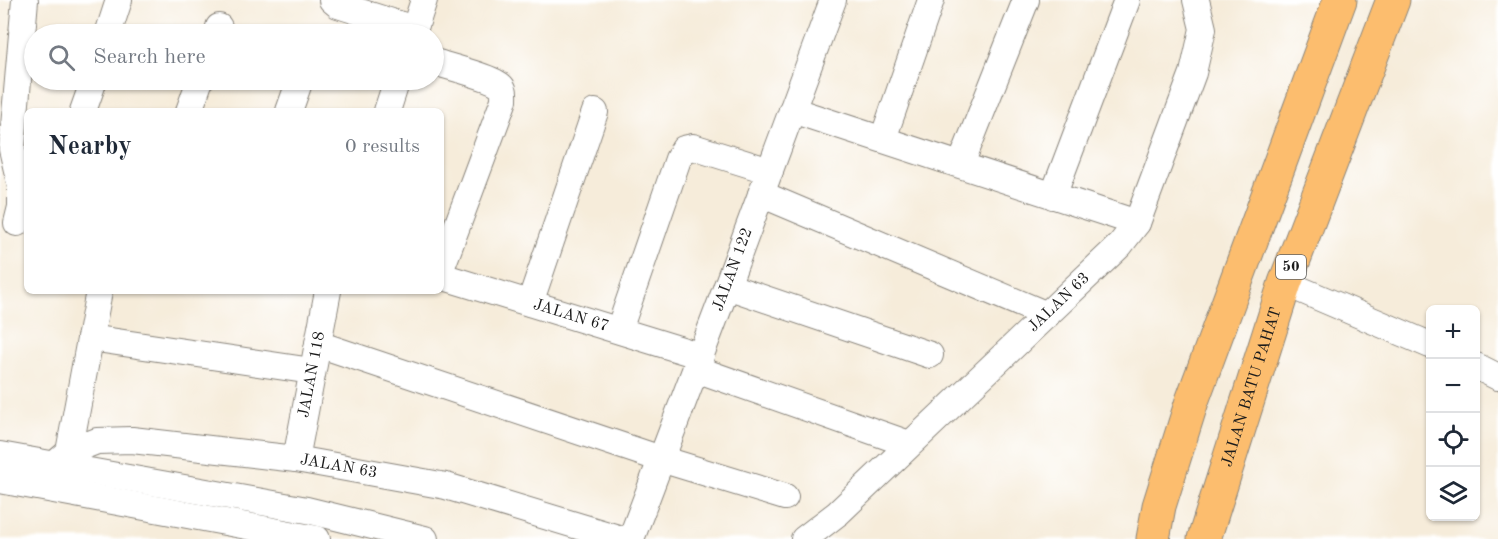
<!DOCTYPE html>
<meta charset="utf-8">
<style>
body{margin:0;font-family:"Old Standard TT",serif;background:#f6f6f7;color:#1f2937}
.controls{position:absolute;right:18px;bottom:18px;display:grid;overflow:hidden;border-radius:9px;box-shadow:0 2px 4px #0004}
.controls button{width:54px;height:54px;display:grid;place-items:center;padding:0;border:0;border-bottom:2px solid #e0e1e3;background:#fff;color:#1f2937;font:30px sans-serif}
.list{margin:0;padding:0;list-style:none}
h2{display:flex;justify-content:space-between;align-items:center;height:78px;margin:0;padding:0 24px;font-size:26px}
h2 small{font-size:20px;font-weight:400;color:#747a83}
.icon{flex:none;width:33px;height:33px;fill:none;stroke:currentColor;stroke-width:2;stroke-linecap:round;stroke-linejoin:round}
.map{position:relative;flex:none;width:1498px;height:539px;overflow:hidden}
.search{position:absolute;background:#fff;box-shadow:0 2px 4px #0004;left:24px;top:24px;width:420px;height:66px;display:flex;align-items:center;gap:15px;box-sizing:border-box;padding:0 21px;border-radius:33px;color:#747a83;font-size:22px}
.panel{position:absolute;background:#fff;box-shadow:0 2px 4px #0004;left:24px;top:108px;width:420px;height:186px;border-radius:9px}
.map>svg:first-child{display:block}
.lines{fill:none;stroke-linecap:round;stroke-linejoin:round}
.minor-casing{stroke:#89847b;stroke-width:28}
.highway-casing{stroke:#89847b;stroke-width:35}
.minor{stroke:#fff;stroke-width:26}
.highway{stroke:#fcbd6e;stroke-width:33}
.labels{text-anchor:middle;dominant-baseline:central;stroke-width:5;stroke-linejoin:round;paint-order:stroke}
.shield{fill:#fff;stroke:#606060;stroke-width:1.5}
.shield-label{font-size:15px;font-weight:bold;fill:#1c1c1c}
.street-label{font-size:16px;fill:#1c1c1c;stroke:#fff}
</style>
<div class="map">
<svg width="1498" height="539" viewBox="0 0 1498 539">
<rect width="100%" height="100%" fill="#fff"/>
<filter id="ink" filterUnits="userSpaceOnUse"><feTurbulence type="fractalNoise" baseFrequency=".0167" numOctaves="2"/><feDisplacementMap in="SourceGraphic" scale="12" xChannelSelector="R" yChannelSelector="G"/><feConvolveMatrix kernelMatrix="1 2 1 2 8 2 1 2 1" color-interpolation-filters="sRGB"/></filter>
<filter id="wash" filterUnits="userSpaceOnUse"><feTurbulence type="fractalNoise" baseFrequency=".008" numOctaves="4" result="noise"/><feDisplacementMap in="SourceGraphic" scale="24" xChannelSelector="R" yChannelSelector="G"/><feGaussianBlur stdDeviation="1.35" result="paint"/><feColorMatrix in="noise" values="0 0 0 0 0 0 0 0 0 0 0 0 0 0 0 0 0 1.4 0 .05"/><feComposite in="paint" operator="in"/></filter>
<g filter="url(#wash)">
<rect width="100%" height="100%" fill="#f6ecda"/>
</g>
<g filter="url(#ink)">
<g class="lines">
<defs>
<g id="minor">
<path d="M 332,0 L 338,5 L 414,29"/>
<path d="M 108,34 L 119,0"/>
<path d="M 217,34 L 219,27"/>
<path d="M 413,34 L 424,0"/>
<path d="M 434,62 C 447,66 494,78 501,86 C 505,90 504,95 504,100 L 441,269"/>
<path d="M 792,110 L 1137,223"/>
<path d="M 83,111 L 94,80"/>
<path d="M 189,111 L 200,80"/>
<path d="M 289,111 L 300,80"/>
<path d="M 387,111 L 397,80"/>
<path d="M 883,139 L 931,0"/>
<path d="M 961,164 L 1026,0"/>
<path d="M 761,194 L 1047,315"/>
<path d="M 1053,196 L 1127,0"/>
<path d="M 17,223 L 21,207 L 21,187 L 12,149 L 25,0"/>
<path id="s1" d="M 441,276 L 701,356"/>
<path d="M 1285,283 L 1430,345"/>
<path d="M 727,286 L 930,355"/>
<path d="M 530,303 L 595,112"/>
<path d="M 619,330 L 678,159 L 684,149 L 693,147 L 770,171"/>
<path d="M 90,338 L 312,371"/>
<path d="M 318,344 L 661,459 L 785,497"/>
<path d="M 1476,366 L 1498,377"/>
<path d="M 696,369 L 909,444"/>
<path d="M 69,452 L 99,291"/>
<path d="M 0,455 L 307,510 L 425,539"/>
<path id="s2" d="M 296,459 L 328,291"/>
<path id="s3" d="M 55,464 L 69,452 L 97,441 L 132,440 L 296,459 L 446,486 L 621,539"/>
<path d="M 0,480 L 317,539"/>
<path id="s4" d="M 631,539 L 727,286 L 833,0"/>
<path id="s5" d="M 804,539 L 838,513 L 1120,245 L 1137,223 L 1193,73 L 1203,29 L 1196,0"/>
</g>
<g id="highway">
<path d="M 1153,539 L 1159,506 L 1192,401 L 1340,0"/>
<path id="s6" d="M 1204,539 L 1285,283 L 1393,0"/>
</g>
</defs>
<!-- minor casing -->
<use href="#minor" class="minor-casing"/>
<!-- highway casing -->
<use href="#highway" class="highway-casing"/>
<!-- minor -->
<use href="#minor" class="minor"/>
<!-- highway -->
<use href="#highway" class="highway"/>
</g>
</g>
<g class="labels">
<!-- shield labels -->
<rect class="shield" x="1276" y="255" width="30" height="24" rx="4.5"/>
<g class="shield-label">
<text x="1291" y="267">50</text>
</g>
<!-- street labels -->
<g class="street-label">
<text stroke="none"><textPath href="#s4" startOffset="288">JALAN 122</textPath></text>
<text stroke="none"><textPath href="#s5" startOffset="348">JALAN 63</textPath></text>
<text stroke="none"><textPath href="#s1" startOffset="136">JALAN 67</textPath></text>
<text stroke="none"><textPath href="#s2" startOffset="86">JALAN 118</textPath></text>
<text stroke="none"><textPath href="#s6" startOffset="159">JALAN BATU PAHAT</textPath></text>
<text stroke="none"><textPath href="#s3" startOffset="292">JALAN 63</textPath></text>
</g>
</g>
</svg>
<div class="controls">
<button>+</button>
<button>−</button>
<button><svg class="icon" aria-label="locate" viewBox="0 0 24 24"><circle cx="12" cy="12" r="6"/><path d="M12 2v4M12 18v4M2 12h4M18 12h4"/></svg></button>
<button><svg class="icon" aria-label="layers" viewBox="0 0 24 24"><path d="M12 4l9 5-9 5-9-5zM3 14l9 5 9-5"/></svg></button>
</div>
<div class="search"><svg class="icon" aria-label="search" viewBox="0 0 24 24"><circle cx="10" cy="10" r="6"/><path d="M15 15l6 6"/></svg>Search here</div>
<section class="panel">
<h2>Nearby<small>0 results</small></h2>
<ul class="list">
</ul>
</section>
</div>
